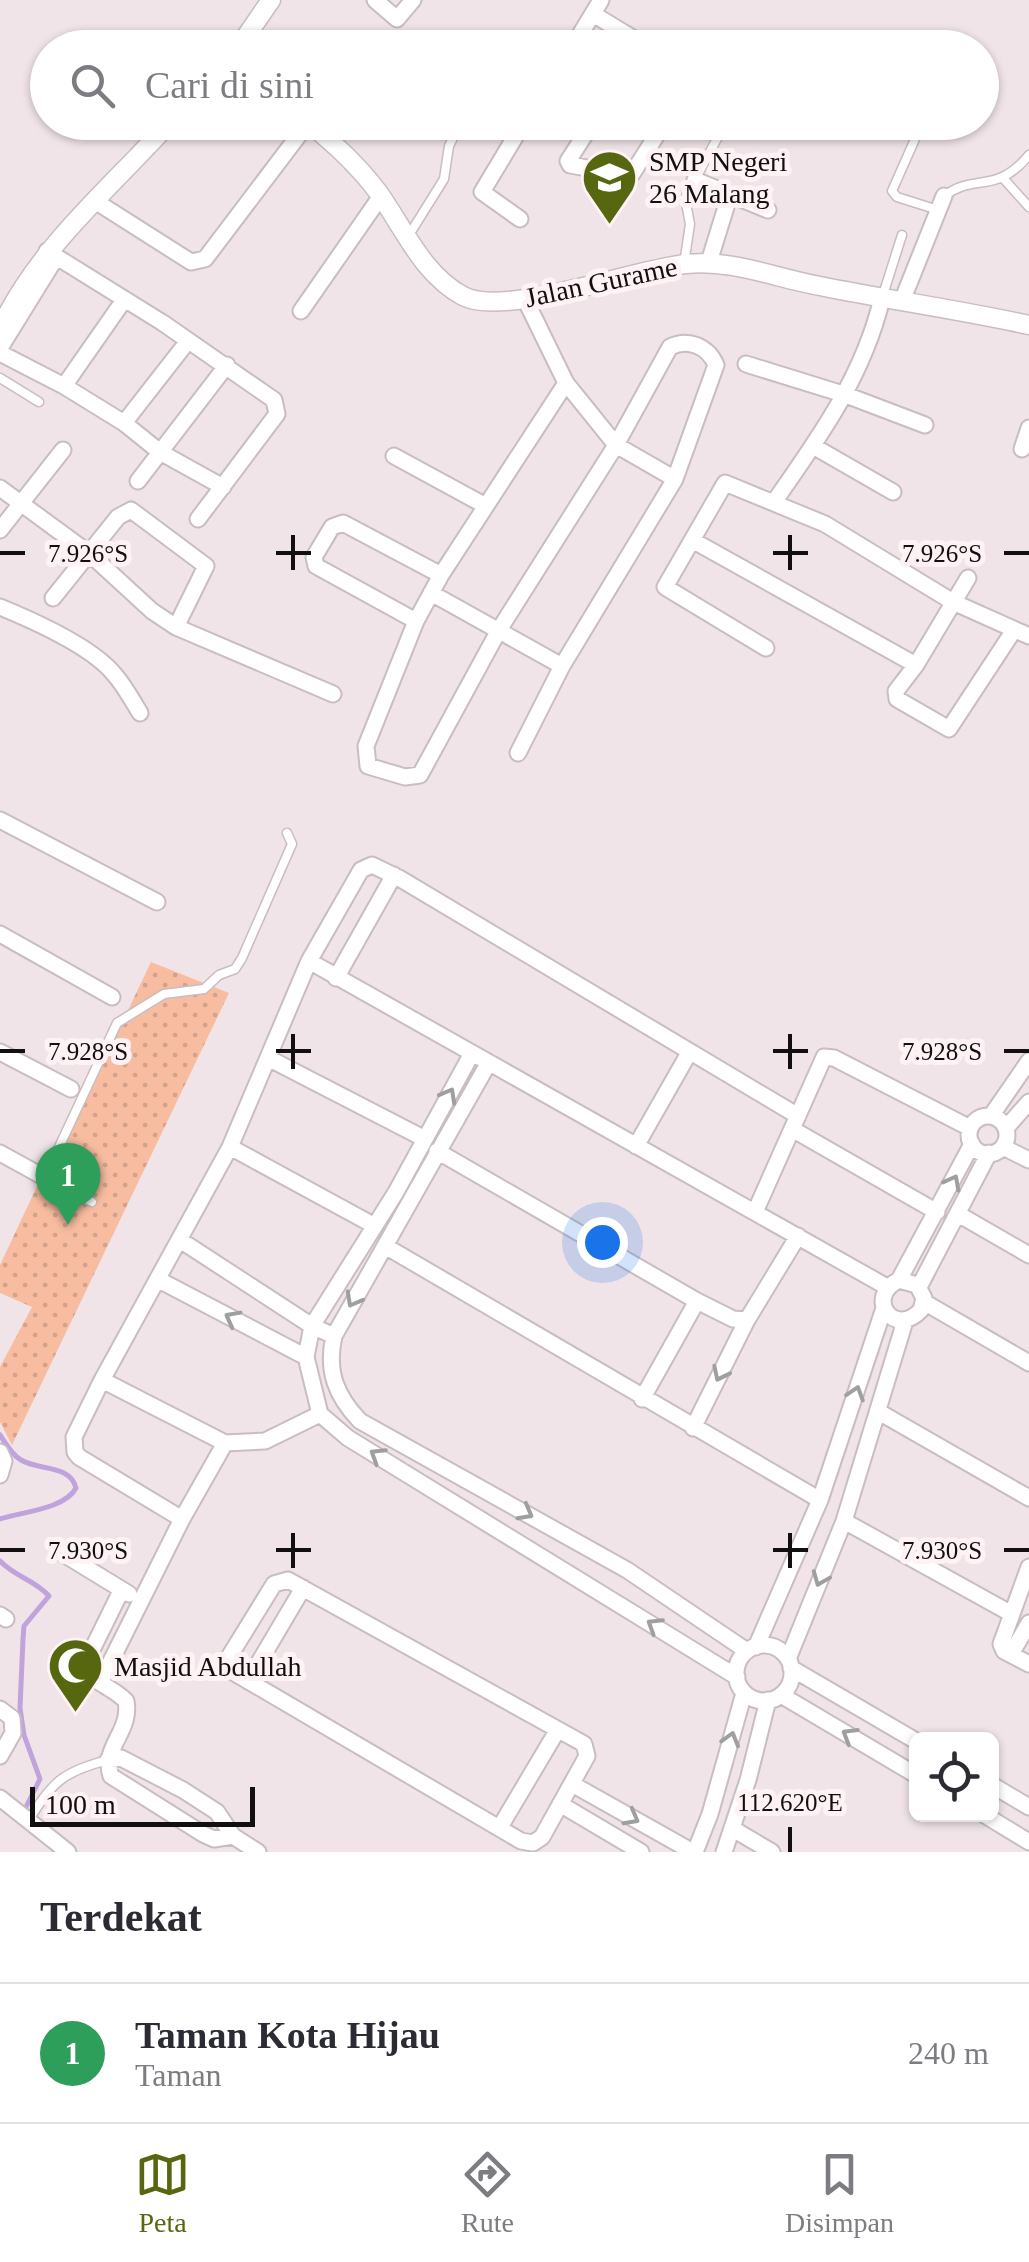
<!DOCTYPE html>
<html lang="id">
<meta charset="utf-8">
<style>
body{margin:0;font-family:Georgia,serif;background:#f2f2f3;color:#2b2b33}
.controls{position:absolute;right:30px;bottom:30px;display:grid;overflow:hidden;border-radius:15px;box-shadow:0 2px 8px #0004}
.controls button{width:90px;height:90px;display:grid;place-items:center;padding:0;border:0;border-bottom:2px solid #e1e1e2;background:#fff;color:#2b2b33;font:50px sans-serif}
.scale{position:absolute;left:30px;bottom:25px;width:225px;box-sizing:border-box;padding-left:10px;border:5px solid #120f10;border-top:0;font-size:28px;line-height:35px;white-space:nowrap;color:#120f10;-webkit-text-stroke:8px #fef2f5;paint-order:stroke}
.you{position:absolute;left:602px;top:1242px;width:35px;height:35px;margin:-25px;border:8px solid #fff;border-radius:50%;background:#1a73e8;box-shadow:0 0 0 15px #1a73e833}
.badge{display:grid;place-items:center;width:65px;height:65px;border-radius:50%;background:#566710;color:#fff;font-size:32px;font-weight:700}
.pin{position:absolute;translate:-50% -82px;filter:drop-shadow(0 2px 5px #0008)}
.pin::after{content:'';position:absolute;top:52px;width:35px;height:30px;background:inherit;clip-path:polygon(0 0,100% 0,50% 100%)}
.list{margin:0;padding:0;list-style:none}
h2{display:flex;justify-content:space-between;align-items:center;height:130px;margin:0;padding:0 40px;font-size:42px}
h2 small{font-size:32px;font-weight:400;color:#7c7c81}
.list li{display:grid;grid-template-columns:65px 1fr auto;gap:30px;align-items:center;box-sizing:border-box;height:140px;padding:0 40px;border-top:2px solid #e1e1e2}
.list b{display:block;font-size:38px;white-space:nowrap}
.list p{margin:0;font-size:32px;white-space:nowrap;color:#7c7c81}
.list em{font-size:32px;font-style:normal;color:#7c7c81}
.icon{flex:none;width:55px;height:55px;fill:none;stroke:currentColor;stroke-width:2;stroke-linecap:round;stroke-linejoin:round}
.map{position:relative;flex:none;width:1029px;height:1852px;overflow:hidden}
.search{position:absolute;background:#fff;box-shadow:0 2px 8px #0004;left:30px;right:30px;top:30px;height:110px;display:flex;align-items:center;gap:25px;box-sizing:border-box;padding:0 35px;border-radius:55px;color:#7c7c81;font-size:38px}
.sheet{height:270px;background:#fff}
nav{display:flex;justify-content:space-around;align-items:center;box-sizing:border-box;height:140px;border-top:2px solid #e1e1e2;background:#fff;font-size:28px;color:#7c7c81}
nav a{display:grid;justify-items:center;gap:5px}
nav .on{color:#566710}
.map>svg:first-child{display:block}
.park{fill:url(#park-dots)}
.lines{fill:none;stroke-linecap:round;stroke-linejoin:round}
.stream{stroke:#c0a3dc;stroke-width:5}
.service-casing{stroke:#c8bdc0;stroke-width:11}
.minor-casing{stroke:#c8bdc0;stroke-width:19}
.tertiary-casing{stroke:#c8bdc0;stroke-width:21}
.service{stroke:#fff;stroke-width:8}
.minor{stroke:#fff;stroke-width:15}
.tertiary{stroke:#fff;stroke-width:18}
.oneway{stroke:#a09f9f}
.ticks{fill:none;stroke:#120f10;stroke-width:4}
.labels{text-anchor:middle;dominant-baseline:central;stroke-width:10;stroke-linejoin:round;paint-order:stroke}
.poi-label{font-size:28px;fill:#120f10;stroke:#fef2f5;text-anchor:start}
.street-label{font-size:28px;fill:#120f10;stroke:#fef2f5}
.ticks-label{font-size:25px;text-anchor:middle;fill:#120f10;stroke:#fef2f5;stroke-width:10;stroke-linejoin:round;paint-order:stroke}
</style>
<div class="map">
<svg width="1029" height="1852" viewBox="0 0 1029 1852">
<defs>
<pattern id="park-dots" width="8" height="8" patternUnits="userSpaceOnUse" patternTransform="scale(2.5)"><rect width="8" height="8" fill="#f8bda1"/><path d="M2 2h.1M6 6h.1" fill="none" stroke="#d4a18a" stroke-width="1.8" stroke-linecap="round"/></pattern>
</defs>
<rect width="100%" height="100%" fill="#f0e4e8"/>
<!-- park -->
<path class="park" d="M 151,962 L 229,993 L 12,1445 L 0,1422 L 0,1367 L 32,1307 L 0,1293 L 0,1265 L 39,1182 L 45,1185 Z"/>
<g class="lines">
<!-- stream -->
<path class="stream" d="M 0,1435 C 6,1444 12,1455 21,1460 C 39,1471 70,1464 76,1488 C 65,1509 21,1512 0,1519
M 0,1561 C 15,1577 35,1580 49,1596 L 24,1626 L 23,1639 L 20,1708 L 24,1735 L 40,1779 L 26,1807"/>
<defs>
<path id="service" d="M 518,48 L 525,39
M 915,139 L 892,191 L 897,197 L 938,210
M 1003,178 L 1029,207
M 944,196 C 974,173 996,195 1029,155
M 409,235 L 444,179 L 449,146 L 461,122
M 684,264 L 690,224 L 685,198 L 726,122
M 882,298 L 902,235
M 0,378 L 39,402
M 45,1177 L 117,1023 L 164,994 L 204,989 L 219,975 L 235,969 L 242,958 L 292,844 L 287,833
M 49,1180 L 92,1202
M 29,1820 C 52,1781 65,1771 108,1760"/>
<path id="minor" d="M 375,0 L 397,19 L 413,0
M 593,14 L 649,48
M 572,48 L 601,0
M 593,122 L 568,161 L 570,165 L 627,175 L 632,174 L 665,122
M 695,180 L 768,210
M 95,201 L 191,262 L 205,259 L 308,123
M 520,219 L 482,192 L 524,122
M 47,251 L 163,323 L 274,400 L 277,414 L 198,519
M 709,262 L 730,194
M 902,301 L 944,196
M 301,311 L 381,196
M 0,348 L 55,259
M 0,353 L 64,386 L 124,423 L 160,452 L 223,487
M 746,364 L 846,395 L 925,425
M 566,383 L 616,445 L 675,479
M 64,386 L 124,300
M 124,423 L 188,341
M 813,446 L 893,492
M 1022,449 L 1029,428
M 394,456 L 486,506
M 138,481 L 227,365
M 0,488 L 90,554 L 152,611 L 176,627 L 333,694
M 774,502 C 819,438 864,375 882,298
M 0,530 L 63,450
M 692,540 L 916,665 L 968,578
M 431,593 L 562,666
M 53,598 L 118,517 L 131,510 L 206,566 L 176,627
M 0,607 C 34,621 91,646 114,674 C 124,685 132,700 140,713
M 416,621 L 316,566 L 314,557 L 332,527 L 343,523 L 441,575
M 766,648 L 665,587 L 725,483 L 825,524 L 953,602 L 1029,636
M 916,665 L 896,691 L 897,699 L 949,729 L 1014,630
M 518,753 L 562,666 L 675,479 L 716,365 C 708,346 688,338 670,347 L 616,445 L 499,630 L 420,775 L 405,777 L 368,766 L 366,746 L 416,621 L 441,575 L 566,383 L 525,299
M 0,820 L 157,902
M 0,934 L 112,997
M 309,961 L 887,1287
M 336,978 L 394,875
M 0,1052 L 71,1089
M 471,1055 L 396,1192 L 312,1326 L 306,1357 L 320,1414 L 348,1438 L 737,1677
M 270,1059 L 425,1139
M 488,1064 L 334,1336 C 326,1371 336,1396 360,1421 L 627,1570 L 747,1651
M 991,1116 L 1029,1061
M969 1135a19 19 0 1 1 38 0a19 19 0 1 1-38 0Z
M 1006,1128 L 1029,1102
M 792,1129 L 937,1212
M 636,1146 L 689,1053
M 230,1147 L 375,1226
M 1003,1147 L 1029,1160
M 437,1151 L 697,1301 L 733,1319 L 747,1320
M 0,1153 L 49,1180
M 755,1212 L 824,1057 L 834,1058 L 970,1128
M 958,1214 L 1029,1255
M 180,1240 L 312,1326 L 334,1336
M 385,1246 L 820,1500
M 159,1280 L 306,1357
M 899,1280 L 917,1285 L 924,1298 L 921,1310 C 894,1339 864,1297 899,1280 L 972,1144
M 919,1287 L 989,1153
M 924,1302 L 1029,1363
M 102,1380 L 225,1443 L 265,1441 L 320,1414
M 642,1399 L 697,1301
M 879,1412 L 1029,1498
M 693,1428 L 747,1320 L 798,1236
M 0,1452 L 4,1461 L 0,1475
M 182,1519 L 79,1457 L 75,1452 L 74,1437 L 102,1380 L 230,1147 L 309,961 L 361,870 L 372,865 L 399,878 L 798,1116
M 844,1521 L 1010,1613
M 62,1553 L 129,1594
M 1029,1567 L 1001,1644 L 1004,1651 L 1029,1664
M 288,1580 L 584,1744 L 587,1756 L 542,1837 L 533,1843 L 521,1841 L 233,1672 L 229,1657 L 274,1584 Z
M 121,1591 L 83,1668 C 91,1681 114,1688 126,1701 C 132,1731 101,1748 111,1776 L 203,1834 L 214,1839 L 233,1836
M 0,1615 L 6,1619
M736 1673a28 28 0 1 1 56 0a28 28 0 1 1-56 0Z
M 756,1647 L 820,1500 L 884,1308
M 1011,1654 L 1029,1623
M 788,1659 L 844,1521 L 905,1321
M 791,1668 L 916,1741
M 101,1681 L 182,1519 L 225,1443
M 248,1681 L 303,1588
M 781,1695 L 916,1775
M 0,1709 L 12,1718 L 13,1733 L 0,1756
M 108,1760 L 121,1758 L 183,1790 L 217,1812 L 233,1836 L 258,1852
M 572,1784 L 693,1852
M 992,1785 L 1029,1807
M 0,1798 L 68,1852
M 560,1804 L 641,1852
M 983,1814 L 1029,1842
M 500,1827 L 557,1731
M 733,1829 L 772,1852
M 695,1852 L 710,1814 L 744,1693
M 724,1852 L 748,1780 L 768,1700"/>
<path id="tertiary" d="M 238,48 L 271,0
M 308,122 C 334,144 357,164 378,192 C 404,228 422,274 463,296 C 504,318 634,269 686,264 C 732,259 775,278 820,286 C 889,300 960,310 1029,325
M 0,329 C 40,245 109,190 170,122"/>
</defs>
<!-- service casing -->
<use href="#service" class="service-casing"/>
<!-- minor casing -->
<use href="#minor" class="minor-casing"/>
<!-- tertiary casing -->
<use href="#tertiary" class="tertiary-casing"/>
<!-- service -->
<use href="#service" class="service"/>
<!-- minor -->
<use href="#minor" class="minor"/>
<!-- tertiary -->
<use href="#tertiary" class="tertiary"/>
</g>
<!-- one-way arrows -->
<defs><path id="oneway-chevron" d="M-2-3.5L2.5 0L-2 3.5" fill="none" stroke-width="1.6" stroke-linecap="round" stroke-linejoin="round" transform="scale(2.5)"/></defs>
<g class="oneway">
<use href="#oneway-chevron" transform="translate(449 1095) rotate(-61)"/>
<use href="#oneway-chevron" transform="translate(953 1182) rotate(-62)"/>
<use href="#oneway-chevron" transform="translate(353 1300) rotate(119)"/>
<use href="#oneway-chevron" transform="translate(232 1318) rotate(-152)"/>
<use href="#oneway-chevron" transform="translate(720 1374) rotate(116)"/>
<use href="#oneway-chevron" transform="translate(856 1393) rotate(-72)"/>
<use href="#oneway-chevron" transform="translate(377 1455) rotate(-148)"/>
<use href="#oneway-chevron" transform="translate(526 1513) rotate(29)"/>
<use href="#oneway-chevron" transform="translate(820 1579) rotate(112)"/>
<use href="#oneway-chevron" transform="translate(654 1625) rotate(-148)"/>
<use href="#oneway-chevron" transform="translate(849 1735) rotate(-149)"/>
<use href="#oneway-chevron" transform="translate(731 1739) rotate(-74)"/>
<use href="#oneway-chevron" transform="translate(632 1818) rotate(29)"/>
</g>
<!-- ticks -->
<path class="ticks" d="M 293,535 L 293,570M 790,535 L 790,570M 0,553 L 25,553M 276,553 L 311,553M 773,553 L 808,553M 1004,553 L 1029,553M 293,1034 L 293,1069M 790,1034 L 790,1069M 0,1051 L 25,1051M 276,1051 L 311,1051M 773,1051 L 808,1051M 1004,1051 L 1029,1051M 293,1533 L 293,1568M 790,1533 L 790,1568M 0,1550 L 25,1550M 276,1550 L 311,1550M 773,1550 L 808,1550M 1004,1550 L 1029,1550M 790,1827 L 790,1852"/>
<!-- icons -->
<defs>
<symbol id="school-pin" viewBox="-11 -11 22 30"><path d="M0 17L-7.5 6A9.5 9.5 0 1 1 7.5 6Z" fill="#566710" stroke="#fef2f5"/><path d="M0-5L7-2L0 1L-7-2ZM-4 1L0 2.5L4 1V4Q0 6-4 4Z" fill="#fff"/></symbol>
<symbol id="mosque-pin" viewBox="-11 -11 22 30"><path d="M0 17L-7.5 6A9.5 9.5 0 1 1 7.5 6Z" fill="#566710" stroke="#fef2f5"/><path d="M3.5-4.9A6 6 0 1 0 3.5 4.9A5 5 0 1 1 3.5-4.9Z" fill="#fff"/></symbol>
</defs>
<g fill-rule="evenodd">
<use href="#school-pin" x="578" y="146" width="63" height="86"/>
<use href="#mosque-pin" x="44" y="1634" width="63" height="86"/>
</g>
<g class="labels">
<!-- poi labels -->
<g class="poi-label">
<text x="649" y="161">SMP Negeri<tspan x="649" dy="32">26 Malang</tspan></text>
<text x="114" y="1666">Masjid Abdullah</text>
</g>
<!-- street labels -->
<g class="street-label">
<text transform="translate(601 282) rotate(-12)">Jalan Gurame</text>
</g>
</g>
<g class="ticks-label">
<text x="88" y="562">7.926°S</text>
<text x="942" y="562">7.926°S</text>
<text x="88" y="1060">7.928°S</text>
<text x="942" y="1060">7.928°S</text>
<text x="88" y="1559">7.930°S</text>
<text x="942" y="1559">7.930°S</text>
<text x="790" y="1811">112.620°E</text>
</g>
</svg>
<div class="controls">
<button><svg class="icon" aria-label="locate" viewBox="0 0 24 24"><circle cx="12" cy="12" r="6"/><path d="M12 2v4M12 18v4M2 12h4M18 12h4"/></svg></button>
</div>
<div class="scale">100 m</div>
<div class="you"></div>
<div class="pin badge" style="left:68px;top:1225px;background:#2e9e5b">1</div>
<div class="search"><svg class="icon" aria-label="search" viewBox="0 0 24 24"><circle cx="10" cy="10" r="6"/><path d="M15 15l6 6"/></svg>Cari di sini</div>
</div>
<section class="sheet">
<h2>Terdekat<small></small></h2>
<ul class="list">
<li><span class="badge" style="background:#2e9e5b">1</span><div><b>Taman Kota Hijau</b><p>Taman</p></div><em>240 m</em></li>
</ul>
</section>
<nav>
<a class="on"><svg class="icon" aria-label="map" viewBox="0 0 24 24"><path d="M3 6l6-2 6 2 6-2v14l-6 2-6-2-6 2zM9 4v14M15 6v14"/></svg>Peta</a>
<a><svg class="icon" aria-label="directions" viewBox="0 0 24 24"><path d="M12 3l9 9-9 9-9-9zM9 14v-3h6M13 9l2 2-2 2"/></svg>Rute</a>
<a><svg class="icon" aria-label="saved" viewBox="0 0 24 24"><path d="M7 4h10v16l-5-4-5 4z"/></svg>Disimpan</a>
</nav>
